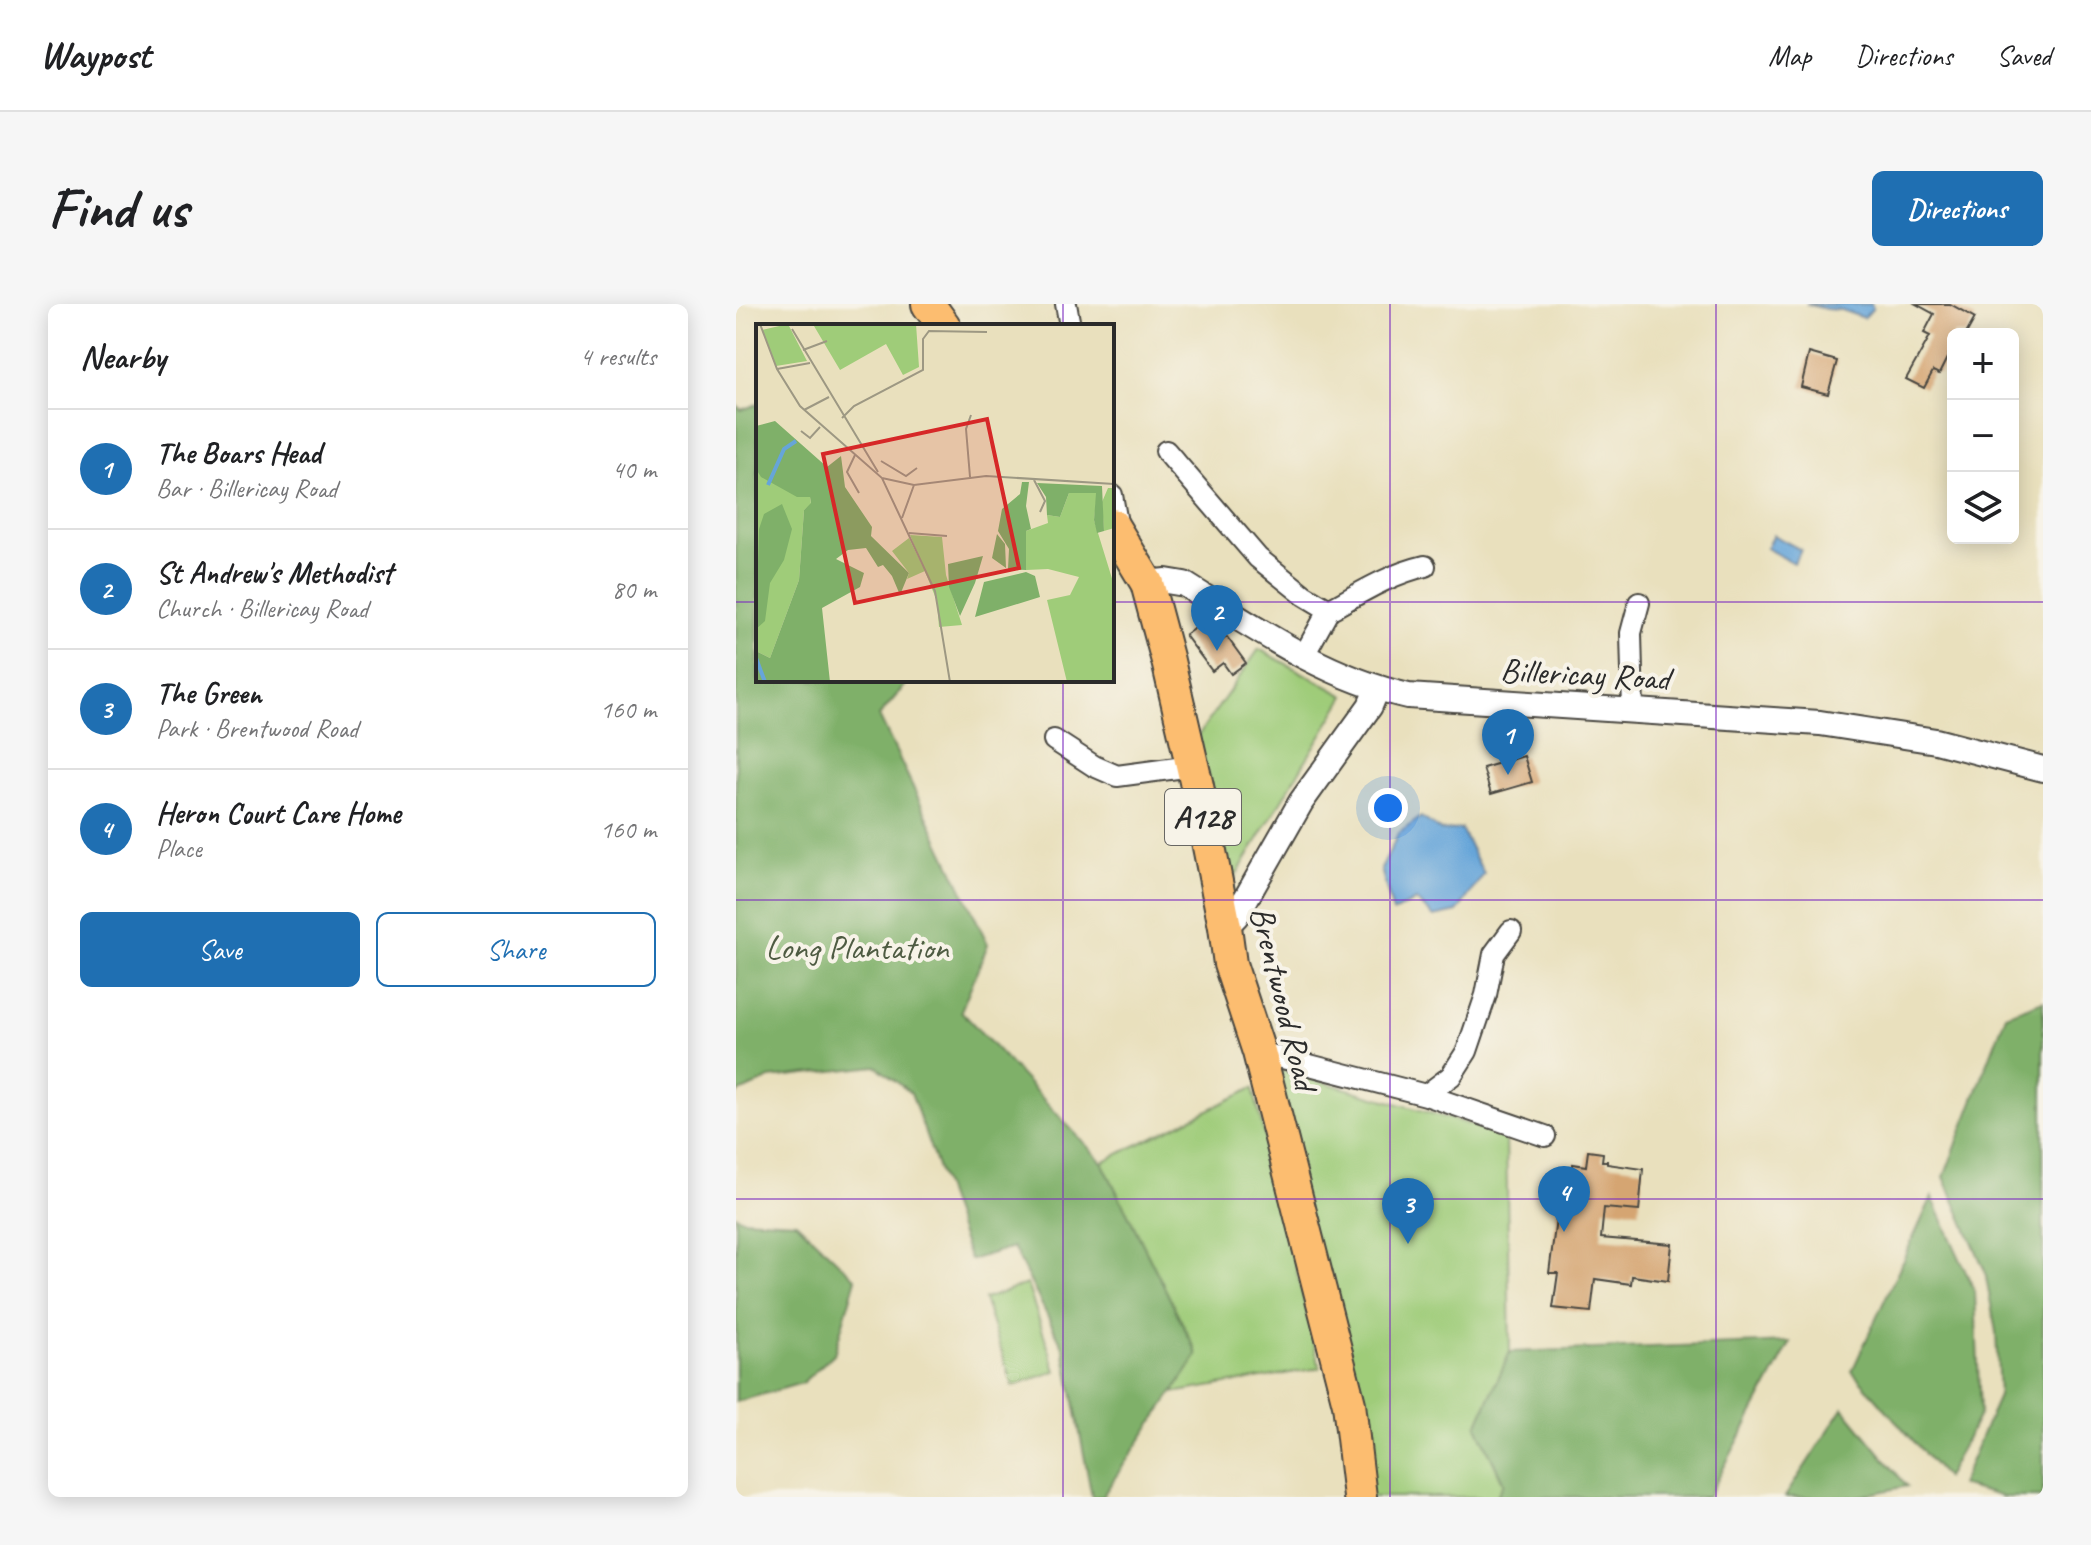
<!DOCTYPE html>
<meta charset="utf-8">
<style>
body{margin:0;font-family:Caveat,sans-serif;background:#f6f6f6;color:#202124}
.controls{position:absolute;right:24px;top:24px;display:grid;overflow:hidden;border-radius:12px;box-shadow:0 4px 20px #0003}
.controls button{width:72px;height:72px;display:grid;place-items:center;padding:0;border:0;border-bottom:2px solid #e0e0e0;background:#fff;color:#202124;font:40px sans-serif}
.you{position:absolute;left:652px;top:504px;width:28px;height:28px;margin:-20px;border:6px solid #fff;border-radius:50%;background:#1a73e8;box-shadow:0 0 0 12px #1a73e833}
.badge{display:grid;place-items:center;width:52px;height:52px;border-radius:50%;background:#1f6fb2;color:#fff;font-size:26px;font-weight:700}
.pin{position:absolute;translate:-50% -66px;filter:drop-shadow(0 2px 4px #0008)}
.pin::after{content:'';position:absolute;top:42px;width:28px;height:24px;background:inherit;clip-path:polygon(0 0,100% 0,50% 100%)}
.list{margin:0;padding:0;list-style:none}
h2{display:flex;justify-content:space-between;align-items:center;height:104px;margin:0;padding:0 32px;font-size:34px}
h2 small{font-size:26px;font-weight:400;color:#757577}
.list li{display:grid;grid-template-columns:52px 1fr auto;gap:24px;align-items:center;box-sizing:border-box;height:120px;padding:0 32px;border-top:2px solid #e0e0e0}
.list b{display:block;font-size:30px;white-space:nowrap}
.list p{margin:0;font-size:26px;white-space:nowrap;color:#757577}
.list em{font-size:26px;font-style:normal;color:#757577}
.actions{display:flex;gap:16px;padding:24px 32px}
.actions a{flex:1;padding:18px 0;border:2px solid #1f6fb2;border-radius:12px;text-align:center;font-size:28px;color:#1f6fb2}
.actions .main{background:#1f6fb2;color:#fff}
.icon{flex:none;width:44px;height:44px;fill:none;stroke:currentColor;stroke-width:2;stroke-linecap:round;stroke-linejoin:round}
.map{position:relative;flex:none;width:1307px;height:1193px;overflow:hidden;border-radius:12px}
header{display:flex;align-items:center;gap:48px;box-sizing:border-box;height:112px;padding:0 40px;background:#fff;border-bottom:2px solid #e0e0e0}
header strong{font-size:38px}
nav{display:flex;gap:44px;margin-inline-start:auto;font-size:28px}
.intro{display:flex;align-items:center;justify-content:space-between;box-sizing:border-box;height:192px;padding:0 48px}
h1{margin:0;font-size:56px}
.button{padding:20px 36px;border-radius:12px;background:#1f6fb2;color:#fff;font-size:28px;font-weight:700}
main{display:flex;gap:48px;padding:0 48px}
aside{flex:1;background:#fff;border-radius:12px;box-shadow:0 4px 20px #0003}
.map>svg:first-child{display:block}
.green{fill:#9fcc79;stroke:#657c52;stroke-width:2}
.forest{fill:#7fb069;stroke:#556e4a;stroke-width:2}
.water{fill:#66a5d9;stroke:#486882;stroke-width:2}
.building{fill:#d5a572}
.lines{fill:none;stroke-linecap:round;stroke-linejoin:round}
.minor-casing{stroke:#484641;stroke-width:24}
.tertiary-casing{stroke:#484641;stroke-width:28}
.primary-casing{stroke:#484641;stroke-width:36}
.minor{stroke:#fff;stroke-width:20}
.tertiary{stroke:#fff;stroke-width:24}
.primary{stroke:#fcbd6f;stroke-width:32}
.grid{fill:none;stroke:#7b2cbf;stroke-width:2;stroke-opacity:0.55}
.labels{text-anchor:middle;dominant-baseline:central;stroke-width:8;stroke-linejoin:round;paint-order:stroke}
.shield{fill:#f7f3e8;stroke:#686764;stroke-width:2}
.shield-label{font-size:32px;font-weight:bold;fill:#2b2b2b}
.street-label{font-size:34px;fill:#2b2b2b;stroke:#f7f3e8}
.park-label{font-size:34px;fill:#4e5b42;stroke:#f7f3e8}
.inset-river{fill:none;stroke:#66a5d9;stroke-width:4}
.inset-road{fill:none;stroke:#9d9883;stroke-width:2}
.view{fill:#d62828;fill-opacity:0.15;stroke:#d62828;stroke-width:4}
.inset-edge{fill:none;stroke:#2b2b2b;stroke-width:4}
</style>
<header>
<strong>Waypost</strong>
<nav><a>Map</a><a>Directions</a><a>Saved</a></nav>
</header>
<div class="intro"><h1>Find us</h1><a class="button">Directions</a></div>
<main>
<aside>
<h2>Nearby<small>4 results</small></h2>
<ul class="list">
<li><span class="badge">1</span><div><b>The Boars Head</b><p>Bar · Billericay Road</p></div><em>40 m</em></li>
<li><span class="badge">2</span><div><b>St Andrew's Methodist</b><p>Church · Billericay Road</p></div><em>80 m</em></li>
<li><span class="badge">3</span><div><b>The Green</b><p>Park · Brentwood Road</p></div><em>160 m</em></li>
<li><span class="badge">4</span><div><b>Heron Court Care Home</b><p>Place</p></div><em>160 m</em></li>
</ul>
<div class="actions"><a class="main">Save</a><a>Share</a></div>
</aside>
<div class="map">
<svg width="1307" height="1193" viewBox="0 0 1307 1193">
<rect width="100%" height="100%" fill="#f7f3e8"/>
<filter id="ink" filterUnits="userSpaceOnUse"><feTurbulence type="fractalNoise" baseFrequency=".0125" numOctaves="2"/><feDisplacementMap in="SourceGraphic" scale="16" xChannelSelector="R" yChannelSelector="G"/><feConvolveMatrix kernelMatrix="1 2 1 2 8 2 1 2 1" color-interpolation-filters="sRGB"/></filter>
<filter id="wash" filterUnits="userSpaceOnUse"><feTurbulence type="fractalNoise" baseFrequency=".006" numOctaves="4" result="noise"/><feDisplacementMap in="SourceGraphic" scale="32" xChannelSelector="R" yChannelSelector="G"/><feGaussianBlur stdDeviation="1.8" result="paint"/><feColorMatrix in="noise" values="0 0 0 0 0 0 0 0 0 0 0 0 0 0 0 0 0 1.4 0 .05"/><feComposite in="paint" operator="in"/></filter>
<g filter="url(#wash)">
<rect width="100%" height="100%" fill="#e9e0bd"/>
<!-- green -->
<path class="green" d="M 523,345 L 609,392 L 496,578 L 462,432 Z
M 525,760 L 770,831 L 774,1048 L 741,1122 L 768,1181 L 760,1193 L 624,1193 Z
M 517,784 L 584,1064 L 436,1089 L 462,1051 L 366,858 Z
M 291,980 L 320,1067 L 277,1082 L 248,995 Z"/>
<!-- forest -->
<path class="forest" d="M 0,100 L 5,106 L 22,100 L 22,376 L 170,376 L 172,378 L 143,412 L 252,640 L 225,707 L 366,858 L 462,1051 L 366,1193 L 356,1193 L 328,1045 L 277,943 L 234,956 L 175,789 L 140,762 L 34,774 L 0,790 Z
M 1307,697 L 1307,1193 L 1267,1193 L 1224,1181 L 1263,1092 L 1260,1028 L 1249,967 L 1208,873 L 1270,711 Z
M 1196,893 L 1239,988 L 1244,1109 L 1210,1174 L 1116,1067 Z
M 0,911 L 6,915 L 60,918 L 120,975 L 98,1050 L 66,1079 L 0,1098 Z
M 1055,1038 L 972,1193 L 760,1193 L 768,1180 L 741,1122 L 774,1048 Z
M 1107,1104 L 1171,1182 L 1120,1193 L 1049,1193 Z"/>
<!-- water -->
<path class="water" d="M 1070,0 L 1135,0 L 1137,4 L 1128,14 L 1105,6 L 1090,5 Z
M 1037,231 L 1065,246 L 1057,259 L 1030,244 Z
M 685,513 L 706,527 L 725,525 L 748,570 L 721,608 L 698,613 L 680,596 L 657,608 L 645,565 L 662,530 Z"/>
<g id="blocks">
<!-- building -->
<path class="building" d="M 1180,0 L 1214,0 L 1239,14 L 1230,30 L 1217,30 L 1217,41 L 1211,54 L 1203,70 L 1197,67 L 1188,84 L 1170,75 L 1194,32 L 1188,29 L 1198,10 Z
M 1073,49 L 1101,57 L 1092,90 L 1065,83 Z
M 463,321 L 473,333 L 482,326 L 488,335 L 491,333 L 510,359 L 495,370 L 487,359 L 476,367 L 449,331 Z
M 788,452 L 796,478 L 755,490 L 747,464 Z
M 852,847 L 867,849 L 866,857 L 871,857 L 871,860 L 907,865 L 903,907 L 868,904 L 865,934 L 936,940 L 932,977 L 896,972 L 895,980 L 859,975 L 855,1008 L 817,1004 L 822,969 L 813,969 L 822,900 L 827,900 L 829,875 L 835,875 L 837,860 L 850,862 Z"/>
</g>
</g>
<g filter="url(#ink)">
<use href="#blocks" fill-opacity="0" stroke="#484641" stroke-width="2"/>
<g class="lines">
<defs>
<path id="minor" d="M 330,0 L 334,22
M 430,147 L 522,254 L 568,291 L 593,306 C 624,289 654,270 689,262
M 376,191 L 383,230
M 567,353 L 593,306
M 897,407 L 895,329 L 903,299
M 318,436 L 358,462 L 381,472 L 456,462
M 523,748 L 690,791 L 809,832
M 690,791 L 715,772 L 731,747 L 750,691 L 758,650 L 775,627"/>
<path id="tertiary" d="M 411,279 L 430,277 L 448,280 C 520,325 589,373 672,392 L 1084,419 L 1200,437 L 1307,465
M 489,623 L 500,612 L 565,498 L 634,402 L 641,385"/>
<path id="primary" d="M 192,0 L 208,22
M 376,221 L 411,279 L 432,357 L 461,482 L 489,623 L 494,660 L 523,748 L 613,1100 L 624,1193"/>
</defs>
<!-- minor casing -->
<use href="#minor" class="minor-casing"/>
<!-- tertiary casing -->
<use href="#tertiary" class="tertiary-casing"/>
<!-- primary casing -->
<use href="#primary" class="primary-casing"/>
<!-- minor -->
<use href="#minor" class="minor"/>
<!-- tertiary -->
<use href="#tertiary" class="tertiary"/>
<!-- primary -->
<use href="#primary" class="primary"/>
</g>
</g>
<!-- grid -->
<path class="grid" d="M 327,0 L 327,22M 654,0 L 654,1193M 980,0 L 980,1193M 0,298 L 22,298M 376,298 L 1307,298M 327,376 L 327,1193M 0,596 L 1307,596M 0,895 L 1307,895"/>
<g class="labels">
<!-- shield labels -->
<rect class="shield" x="429" y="485" width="76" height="56" rx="6"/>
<g class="shield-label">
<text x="467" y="513">A128</text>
</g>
<!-- street labels -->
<g class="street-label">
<text transform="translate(849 370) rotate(3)">Billericay Road</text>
<text transform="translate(548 694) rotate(76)">Brentwood Road</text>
</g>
<!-- park labels -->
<g class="park-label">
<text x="121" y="643">Long Plantation</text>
</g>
</g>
<!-- overview -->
<g transform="translate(20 20)">
<rect width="358" height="358" fill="#e9e0bd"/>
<path d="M 32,0 L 51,37 L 20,42 L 6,6 ZM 160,0 L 163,43 L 147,51 L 130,20 L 84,46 L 58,2 ZM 0,145 L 54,173 L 55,180 L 48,186 L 43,256 L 14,334 L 0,327 ZM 352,164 L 358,164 L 358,204 L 348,207 L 346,178 ZM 313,169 L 341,169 L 338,196 L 358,261 L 358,358 L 311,358 L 291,276 L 314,271 L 323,253 L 292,245 L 270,246 L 270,207 L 292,199 L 291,191 L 304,193 ZM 154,211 L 186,213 L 190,251 L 206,301 L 183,303 L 181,277 ZM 153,214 L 169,247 L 151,255 L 153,249 L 136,227 Z" fill="#9fcc79"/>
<path d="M 19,97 L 71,143 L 85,132 L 89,163 L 116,203 L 115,212 L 153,249 L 144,271 L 136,252 L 127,241 L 122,243 L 110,224 L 92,226 L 80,235 L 108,249 L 104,263 L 66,284 L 74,358 L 0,358 L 0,327 L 14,334 L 43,256 L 48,186 L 55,179 L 54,173 L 41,173 L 5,153 L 0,145 L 0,102 ZM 266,158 L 273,158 L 270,182 L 275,205 L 270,207 L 270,246 L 252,245 L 253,225 L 242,207 L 246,185 L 264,170 ZM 281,159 L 346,162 L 348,207 L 341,209 L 338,196 L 340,169 L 313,169 L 304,193 L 291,191 L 290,173 ZM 26,180 L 36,205 L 28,236 L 14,259 L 9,297 L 0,305 L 3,205 L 8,190 ZM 241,210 L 249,220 L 250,244 L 236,234 ZM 227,232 L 219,259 L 204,292 L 193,263 L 192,240 ZM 270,248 L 279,252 L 284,273 L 219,293 L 228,258 Z" fill="#7fb069"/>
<path class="inset-river" d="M 12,161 L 28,125 L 40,117M 0,334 L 9,358"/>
<path class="inset-road" d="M 4,0 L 21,45 L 44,82 L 126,154 L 179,267 L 194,358M 36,5 L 122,148M 47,26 L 71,17M 21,45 L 54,39M 48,86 L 73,73M 86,94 L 98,82 L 167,46 L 167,15 L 173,7 L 231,8M 45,107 L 54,114 L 64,103M 99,131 L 91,148 L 103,169M 125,137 L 150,152 L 161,144M 214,153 L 210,105 L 215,91M 126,154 L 158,161 L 230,152 L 358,160M 278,156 L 289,177 L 284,188M 146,194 L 158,161M 153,209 L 191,212"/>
<path class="view" d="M 231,95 L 263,244 L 99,279 L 67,130 Z"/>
<rect width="358" height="358" class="inset-edge"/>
</g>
</svg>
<div class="controls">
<button>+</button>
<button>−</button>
<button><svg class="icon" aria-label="layers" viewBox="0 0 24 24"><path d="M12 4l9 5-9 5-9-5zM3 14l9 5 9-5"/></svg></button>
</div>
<div class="you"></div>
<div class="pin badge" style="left:772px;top:471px">1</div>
<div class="pin badge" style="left:481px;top:347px">2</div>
<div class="pin badge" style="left:672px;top:940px">3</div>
<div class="pin badge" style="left:828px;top:928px">4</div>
</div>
</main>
